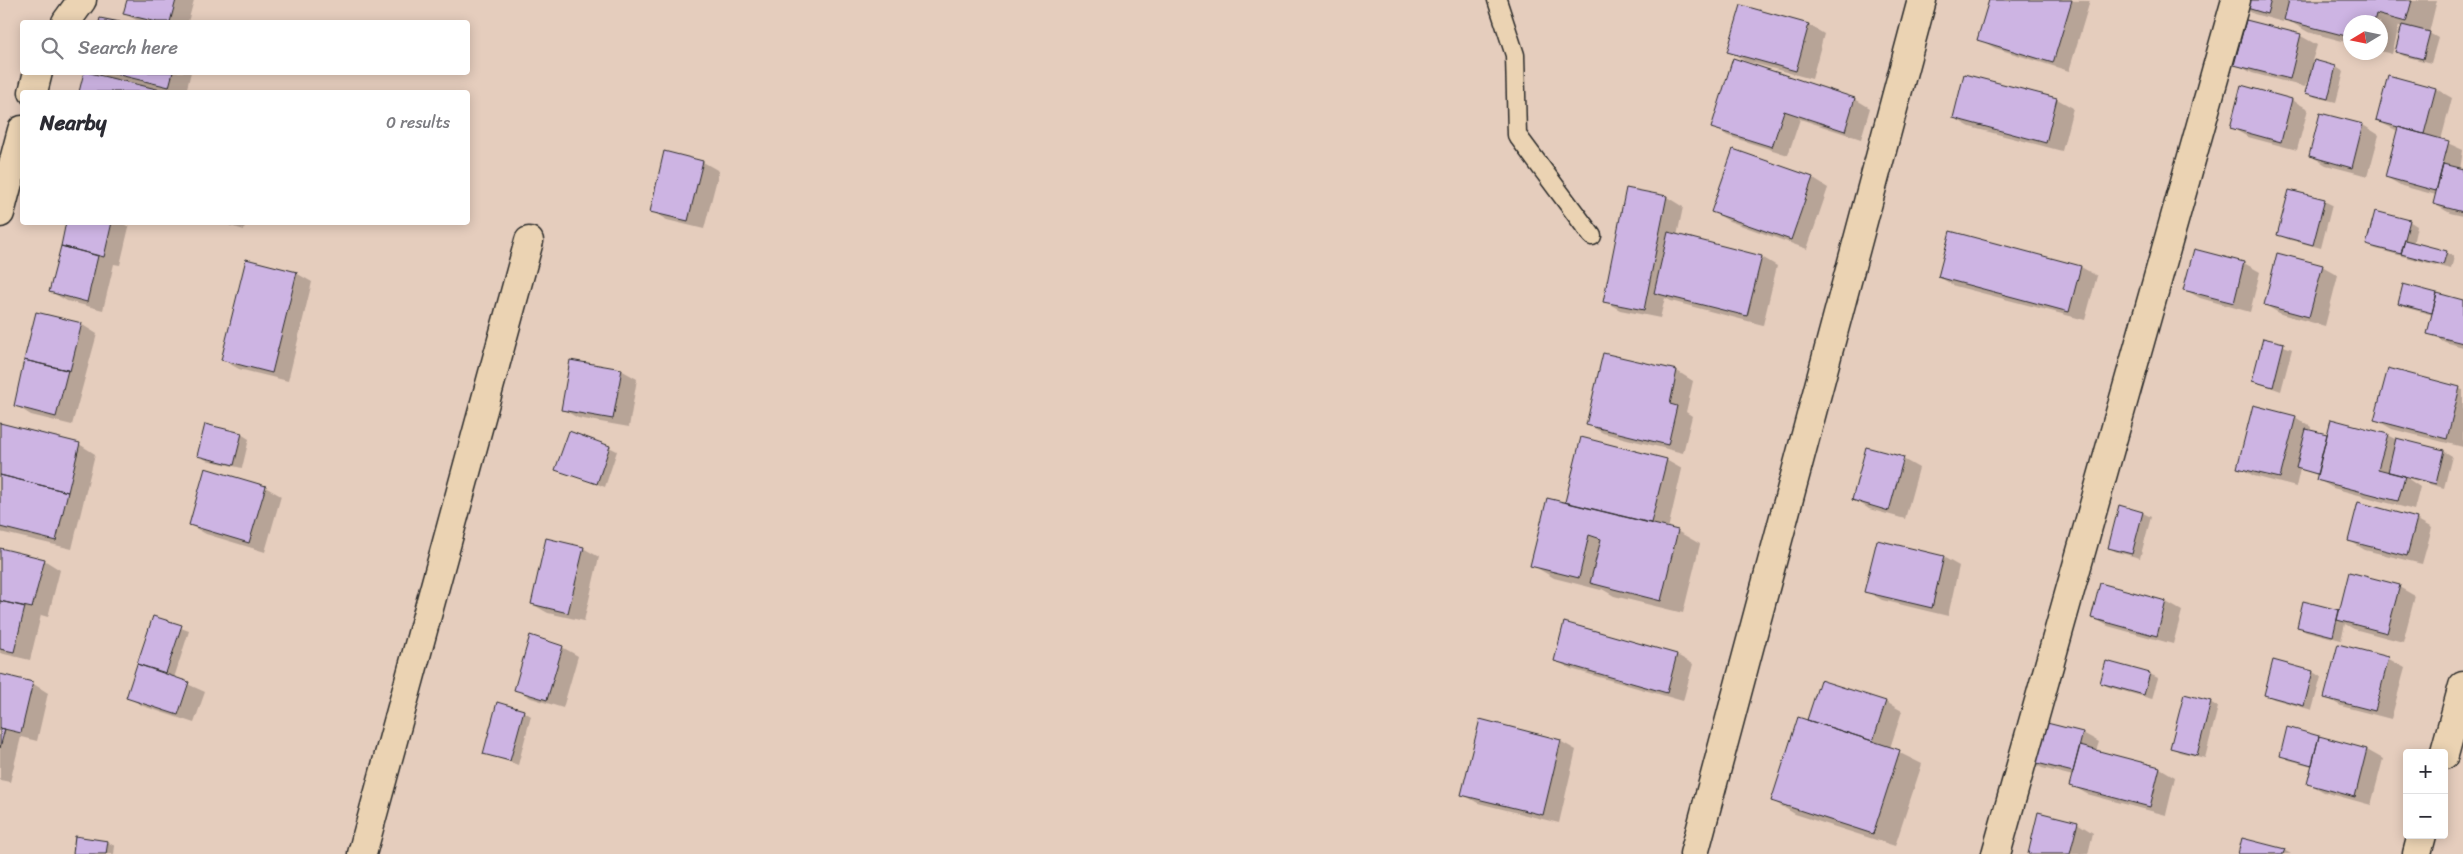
<!DOCTYPE html>
<meta charset="utf-8">
<style>
body{margin:0;font-family:Sriracha,sans-serif;background:#f2f2f3;color:#2b2b33}
.controls{position:absolute;right:15px;bottom:15px;display:grid;overflow:hidden;border-radius:5px;box-shadow:0 2px 12px #0003}
.controls button{width:45px;height:45px;display:grid;place-items:center;padding:0;border:0;border-bottom:1px solid #e1e1e2;background:#fff;color:#2b2b33;font:25px sans-serif}
.compass{position:absolute;left:2343px;top:15px;width:45px;height:45px;border-radius:50%;background:#fff;box-shadow:0 2px 12px #0003;rotate:260deg}
.list{margin:0;padding:0;list-style:none}
h2{display:flex;justify-content:space-between;align-items:center;height:65px;margin:0;padding:0 20px;font-size:21px}
h2 small{font-size:16px;font-weight:400;color:#7c7c81}
.icon{flex:none;width:28px;height:28px;fill:none;stroke:currentColor;stroke-width:2;stroke-linecap:round;stroke-linejoin:round}
.map{position:relative;flex:none;width:2463px;height:854px;overflow:hidden}
.search{position:absolute;background:#fff;box-shadow:0 2px 12px #0003;left:20px;top:20px;width:450px;height:55px;display:flex;align-items:center;gap:12px;box-sizing:border-box;padding:0 18px;border-radius:5px;color:#7c7c81;font-size:19px}
.panel{position:absolute;background:#fff;box-shadow:0 2px 12px #0003;left:20px;top:90px;width:450px;height:135px;border-radius:5px}
.map>svg:first-child{display:block}
.shadow{fill:#0003}
.building{fill:#cdb4e3;stroke:#2b2b2b}
.lines{fill:none;stroke-linecap:round;stroke-linejoin:round}
.service-casing{stroke:#2b2b2b;stroke-width:21}
.minor-casing{stroke:#2b2b2b;stroke-width:31}
.service{stroke:#ebd3b3;stroke-width:18}
.minor{stroke:#ebd3b3;stroke-width:28}
</style>
<div class="map">
<svg width="2463" height="854" viewBox="0 0 2463 854">
<rect width="100%" height="100%" fill="#e5cdbd"/>
<filter id="ink" filterUnits="userSpaceOnUse"><feTurbulence type="fractalNoise" baseFrequency=".02" numOctaves="2"/><feDisplacementMap in="SourceGraphic" scale="10" xChannelSelector="R" yChannelSelector="G"/><feConvolveMatrix kernelMatrix="1 2 1 2 8 2 1 2 1" color-interpolation-filters="sRGB"/></filter>
<g filter="url(#ink)">
<!-- shadow -->
<path class="shadow" d="M 128,0 L 194,0 L 188,22 L 140,22 L 125,14 Z
M 1990,0 L 2090,1 L 2069,71 L 1995,48 L 1979,39 Z
M 2240,0 L 2437,0 L 2429,33 L 2438,38 L 2431,63 L 2404,56 L 2396,51 L 2403,27 L 2399,26 L 2392,54 L 2380,51 L 2380,22 L 2350,22 L 2350,43 L 2308,32 L 2284,18 L 2283,22 L 2254,14 L 2238,5 Z
M 2247,21 L 2301,36 L 2317,45 L 2312,61 L 2336,67 L 2344,72 L 2336,102 L 2315,97 L 2307,92 L 2310,79 L 2308,79 L 2305,87 L 2252,73 L 2236,64 Z
M 1809,25 L 1824,34 L 1812,79 L 1745,61 L 1729,51 Z
M 1733,60 L 1855,99 L 1870,108 L 1861,139 L 1800,119 L 1788,155 L 1728,136 L 1713,127 Z
M 99,72 L 191,72 L 186,92 L 80,92 L 85,74 L 109,79 Z
M 1965,75 L 2057,99 L 2073,108 L 2062,151 L 1970,127 L 1954,118 Z
M 2242,87 L 2292,100 L 2308,109 L 2297,150 L 2248,137 L 2232,128 Z
M 2436,89 L 2452,98 L 2441,140 L 2463,150 L 2460,170 L 2463,170 L 2463,216 L 2450,213 L 2434,204 L 2436,195 L 2402,186 L 2386,177 L 2398,131 L 2377,121 Z
M 2321,114 L 2363,125 L 2379,135 L 2368,176 L 2326,165 L 2311,156 Z
M 703,162 L 719,171 L 704,229 L 667,220 L 651,211 Z
M 1812,178 L 1828,188 L 1807,249 L 1729,221 L 1713,212 Z
M 1627,189 L 1667,197 L 1683,207 L 1677,236 L 1762,257 L 1777,266 L 1763,325 L 1671,301 L 1665,298 L 1660,318 L 1620,310 L 1604,301 Z
M 2324,201 L 2332,205 L 2321,248 L 2287,239 L 2279,235 Z
M 2409,221 L 2417,226 L 2413,244 L 2446,252 L 2454,257 L 2451,269 L 2376,249 L 2368,245 Z
M 67,222 L 120,222 L 129,227 L 120,265 L 114,264 L 103,310 L 67,301 L 51,292 Z
M 219,222 L 246,222 L 244,230 Z
M 2195,250 L 2244,263 L 2260,272 L 2250,312 L 2200,298 L 2184,289 Z
M 2322,266 L 2338,275 L 2325,326 L 2281,314 L 2265,305 Z
M 2081,267 L 2097,276 L 2085,320 L 1955,286 L 1939,277 Z
M 296,273 L 312,282 L 288,381 L 239,369 L 223,360 Z
M 2404,285 L 2463,301 L 2463,347 L 2445,342 L 2429,333 L 2433,315 L 2407,308 L 2399,304 Z
M 81,324 L 97,334 L 72,425 L 31,415 L 15,405 Z
M 2264,339 L 2292,349 L 2281,391 L 2253,381 Z
M 1604,354 L 1677,371 L 1693,381 L 1686,412 L 1692,416 L 1683,453 L 1603,433 L 1587,424 Z
M 621,370 L 637,379 L 629,427 L 578,418 L 562,409 Z
M 2389,370 L 2463,390 L 2463,447 L 2392,429 L 2376,420 Z
M 2295,417 L 2311,427 L 2310,431 L 2328,436 L 2387,435 L 2397,440 L 2444,451 L 2452,456 L 2444,488 L 2407,478 L 2420,487 L 2414,510 L 2333,488 L 2317,479 L 2318,475 L 2300,469 L 2296,487 L 2254,476 L 2238,467 Z
M 0,425 L 79,444 L 95,454 L 72,549 L 0,532 Z
M 241,434 L 249,439 L 242,468 L 206,460 L 199,455 Z
M 609,447 L 617,451 L 605,487 L 557,469 Z
M 1903,459 L 1919,468 L 1905,519 L 1869,509 L 1854,499 Z
M 1666,460 L 1682,469 L 1668,529 L 1677,531 L 1700,544 L 1683,613 L 1614,596 L 1602,589 L 1601,590 L 1554,578 L 1532,565 L 1571,504 L 1566,501 Z
M 265,487 L 281,496 L 265,552 L 206,534 L 190,525 Z
M 2143,513 L 2151,517 L 2140,558 L 2117,552 L 2109,548 Z
M 2416,519 L 2432,528 L 2422,564 L 2365,550 L 2350,541 Z
M 583,548 L 599,557 L 584,621 L 548,613 L 532,604 Z
M 0,550 L 44,560 L 60,570 L 48,617 L 41,615 L 30,660 L 0,653 Z
M 1943,557 L 1959,566 L 1948,616 L 1882,600 L 1866,591 Z
M 2101,585 L 2166,602 L 2182,611 L 2173,644 L 2108,626 L 2092,617 Z
M 2399,587 L 2415,596 L 2403,642 L 2354,629 L 2345,624 L 2341,640 L 2306,631 L 2298,626 L 2304,602 L 2340,612 Z
M 154,618 L 189,631 L 174,678 L 205,692 L 194,723 L 143,706 L 127,697 Z
M 1565,624 L 1677,655 L 1693,664 L 1683,701 L 1571,669 L 1555,660 Z
M 2339,645 L 2389,659 L 2405,668 L 2391,719 L 2341,706 L 2325,697 Z
M 562,647 L 578,656 L 563,708 L 531,698 L 516,689 Z
M 2313,672 L 2321,677 L 2312,710 L 2274,699 L 2266,695 Z
M 2150,674 L 2158,678 L 2152,699 L 2109,687 L 2101,683 Z
M 0,676 L 32,683 L 48,693 L 37,741 L 21,737 L 10,782 L 0,780 Z
M 1821,681 L 1886,702 L 1902,711 L 1890,748 L 1922,764 L 1895,846 L 1795,814 L 1773,801 L 1814,724 Z
M 2210,702 L 2218,707 L 2205,758 L 2179,752 L 2172,747 Z
M 523,711 L 531,716 L 518,765 L 484,753 Z
M 2036,721 L 2083,733 L 2099,742 L 2096,751 L 2160,768 L 2175,777 L 2166,815 L 2087,794 L 2071,785 L 2073,776 L 2042,768 L 2026,759 Z
M 1560,741 L 1576,750 L 1559,823 L 1478,803 L 1462,794 Z
M 2367,750 L 2383,759 L 2371,805 L 2324,792 L 2308,783 L 2312,766 L 2289,760 L 2281,755 Z
M 2077,823 L 2093,833 L 2088,854 L 2029,854 Z
M 107,842 L 115,846 L 114,854 L 74,854 Z
M 2284,850 L 2291,854 L 2239,854 Z"/>
<!-- building -->
<path class="building" d="M 127,0 L 176,0 L 170,22 L 157,22 L 123,14 Z
M 1989,0 L 2072,0 L 2053,63 L 1977,40 Z
M 2238,0 L 2271,0 L 2267,14 L 2237,5 Z
M 2289,0 L 2412,0 L 2406,22 L 2376,14 L 2374,22 L 2350,22 L 2350,37 L 2284,20 Z
M 1741,5 L 1809,24 L 1796,71 L 1727,52 Z
M 100,18 L 120,22 L 99,22 Z
M 2246,20 L 2301,34 L 2290,79 L 2234,65 Z
M 2402,25 L 2430,32 L 2423,59 L 2395,52 Z
M 1733,58 L 1855,98 L 1845,131 L 1784,111 L 1772,147 L 1711,128 Z
M 2314,60 L 2336,66 L 2328,99 L 2305,93 Z
M 84,72 L 86,72 L 169,92 L 79,92 Z
M 107,72 L 173,72 L 169,87 Z
M 1964,74 L 2057,98 L 2046,143 L 1953,118 Z
M 2388,75 L 2436,88 L 2424,134 L 2376,121 Z
M 2241,85 L 2292,99 L 2281,142 L 2230,128 Z
M 2320,113 L 2363,124 L 2352,168 L 2309,156 Z
M 2398,127 L 2449,141 L 2436,191 L 2385,177 Z
M 1733,149 L 1813,177 L 1791,240 L 1711,212 Z
M 664,151 L 703,161 L 688,221 L 650,212 Z
M 2443,164 L 2463,169 L 2463,212 L 2433,204 Z
M 1626,188 L 1667,196 L 1644,310 L 1603,302 Z
M 2289,190 L 2325,199 L 2313,245 L 2277,235 Z
M 2375,211 L 2410,220 L 2401,254 L 2366,245 Z
M 66,222 L 112,222 L 104,257 L 61,246 Z
M 220,222 L 237,222 L 236,226 Z
M 1950,231 L 2081,266 L 2069,312 L 1938,277 Z
M 1668,232 L 1762,256 L 1747,316 L 1654,293 Z
M 2405,240 L 2447,251 L 2443,265 L 2401,254 Z
M 61,246 L 98,256 L 87,302 L 49,292 Z
M 2194,249 L 2244,262 L 2234,303 L 2183,290 Z
M 2277,253 L 2323,265 L 2309,317 L 2264,305 Z
M 246,259 L 297,272 L 272,373 L 221,360 Z
M 2403,284 L 2437,293 L 2432,313 L 2398,304 Z
M 2437,293 L 2463,300 L 2463,343 L 2427,334 Z
M 36,312 L 82,323 L 70,371 L 24,360 Z
M 2263,338 L 2284,343 L 2273,387 L 2252,381 Z
M 1603,353 L 1677,370 L 1670,404 L 1677,406 L 1668,445 L 1586,425 Z
M 24,360 L 68,370 L 56,417 L 14,406 Z
M 570,360 L 622,369 L 613,419 L 561,410 Z
M 2388,368 L 2460,387 L 2447,439 L 2374,420 Z
M 2253,405 L 2296,416 L 2280,478 L 2237,468 Z
M 2331,419 L 2388,434 L 2378,469 L 2405,476 L 2398,501 L 2316,480 Z
M 0,423 L 80,443 L 68,492 L 0,475 Z
M 205,424 L 242,433 L 234,465 L 197,456 Z
M 2306,429 L 2327,434 L 2317,474 L 2296,468 Z
M 569,431 L 610,446 L 597,484 L 555,470 Z
M 1581,437 L 1667,459 L 1651,523 L 1565,502 Z
M 2396,438 L 2444,450 L 2436,484 L 2388,472 Z
M 1866,447 L 1904,457 L 1889,511 L 1852,500 Z
M 205,468 L 266,486 L 249,543 L 189,525 Z
M 0,475 L 68,492 L 56,541 L 0,527 Z
M 1547,498 L 1678,530 L 1661,601 L 1590,583 L 1601,539 L 1589,535 L 1579,578 L 1530,566 Z
M 2358,502 L 2417,518 L 2407,556 L 2348,541 Z
M 2119,505 L 2143,512 L 2132,554 L 2108,548 Z
M 546,538 L 584,547 L 568,613 L 531,604 Z
M 1877,540 L 1944,556 L 1932,608 L 1864,592 Z
M 0,548 L 45,559 L 32,608 L 0,601 Z
M 2349,572 L 2400,585 L 2387,633 L 2337,620 Z
M 2100,583 L 2166,601 L 2157,636 L 2091,618 Z
M 0,601 L 25,607 L 14,652 L 0,649 Z
M 2303,601 L 2339,610 L 2333,636 L 2297,627 Z
M 153,616 L 182,625 L 166,673 L 137,664 Z
M 1564,622 L 1677,654 L 1667,693 L 1554,661 Z
M 530,635 L 563,646 L 547,700 L 514,690 Z
M 2338,644 L 2389,657 L 2375,711 L 2324,698 Z
M 2273,660 L 2313,671 L 2304,706 L 2264,695 Z
M 2106,661 L 2150,673 L 2144,695 L 2100,683 Z
M 137,664 L 189,682 L 178,715 L 126,698 Z
M 0,674 L 33,682 L 21,733 L 0,728 Z
M 1820,680 L 1886,701 L 1873,741 L 1807,720 Z
M 2184,694 L 2211,701 L 2197,755 L 2170,748 Z
M 497,702 L 524,710 L 510,761 L 483,754 Z
M 1798,717 L 1900,750 L 1873,834 L 1771,801 Z
M 1480,719 L 1561,740 L 1543,815 L 1461,795 Z
M 2035,720 L 2083,732 L 2073,772 L 2025,760 Z
M 2287,727 L 2319,736 L 2312,765 L 2280,756 Z
M 0,728 L 5,729 L 0,748 Z
M 2319,736 L 2367,749 L 2355,797 L 2307,784 Z
M 2080,746 L 2160,767 L 2150,807 L 2069,786 Z
M 2038,812 L 2078,822 L 2070,854 L 2028,854 Z
M 75,836 L 108,841 L 106,854 L 73,854 Z
M 2242,838 L 2285,849 L 2283,854 L 2238,854 Z"/>
<g class="lines">
<defs>
<path id="service" d="M 1497,0 L 1515,55 L 1517,135 L 1592,236"/>
<path id="minor" d="M 66,22 L 82,0
M 33,92 L 38,72
M 0,213 L 22,130
M 2444,755 L 2463,686
M 362,854 L 529,241
M 1694,854 L 1922,0
M 1996,854 L 2236,0
M 2417,854 L 2422,835"/>
</defs>
<!-- service casing -->
<use href="#service" class="service-casing"/>
<!-- minor casing -->
<use href="#minor" class="minor-casing"/>
<!-- service -->
<use href="#service" class="service"/>
<!-- minor -->
<use href="#minor" class="minor"/>
</g>
</g>
</svg>
<div class="controls">
<button>+</button>
<button>−</button>
</div>
<svg class="compass" viewBox="-18 -18 36 36"><path d="M0-13l5 13h-10z" fill="#e53935"/><path d="M0 13l5-13h-10z" fill="#7c7c81"/></svg>
<div class="search"><svg class="icon" aria-label="search" viewBox="0 0 24 24"><circle cx="10" cy="10" r="6"/><path d="M15 15l6 6"/></svg>Search here</div>
<section class="panel">
<h2>Nearby<small>0 results</small></h2>
<ul class="list">
</ul>
</section>
</div>
